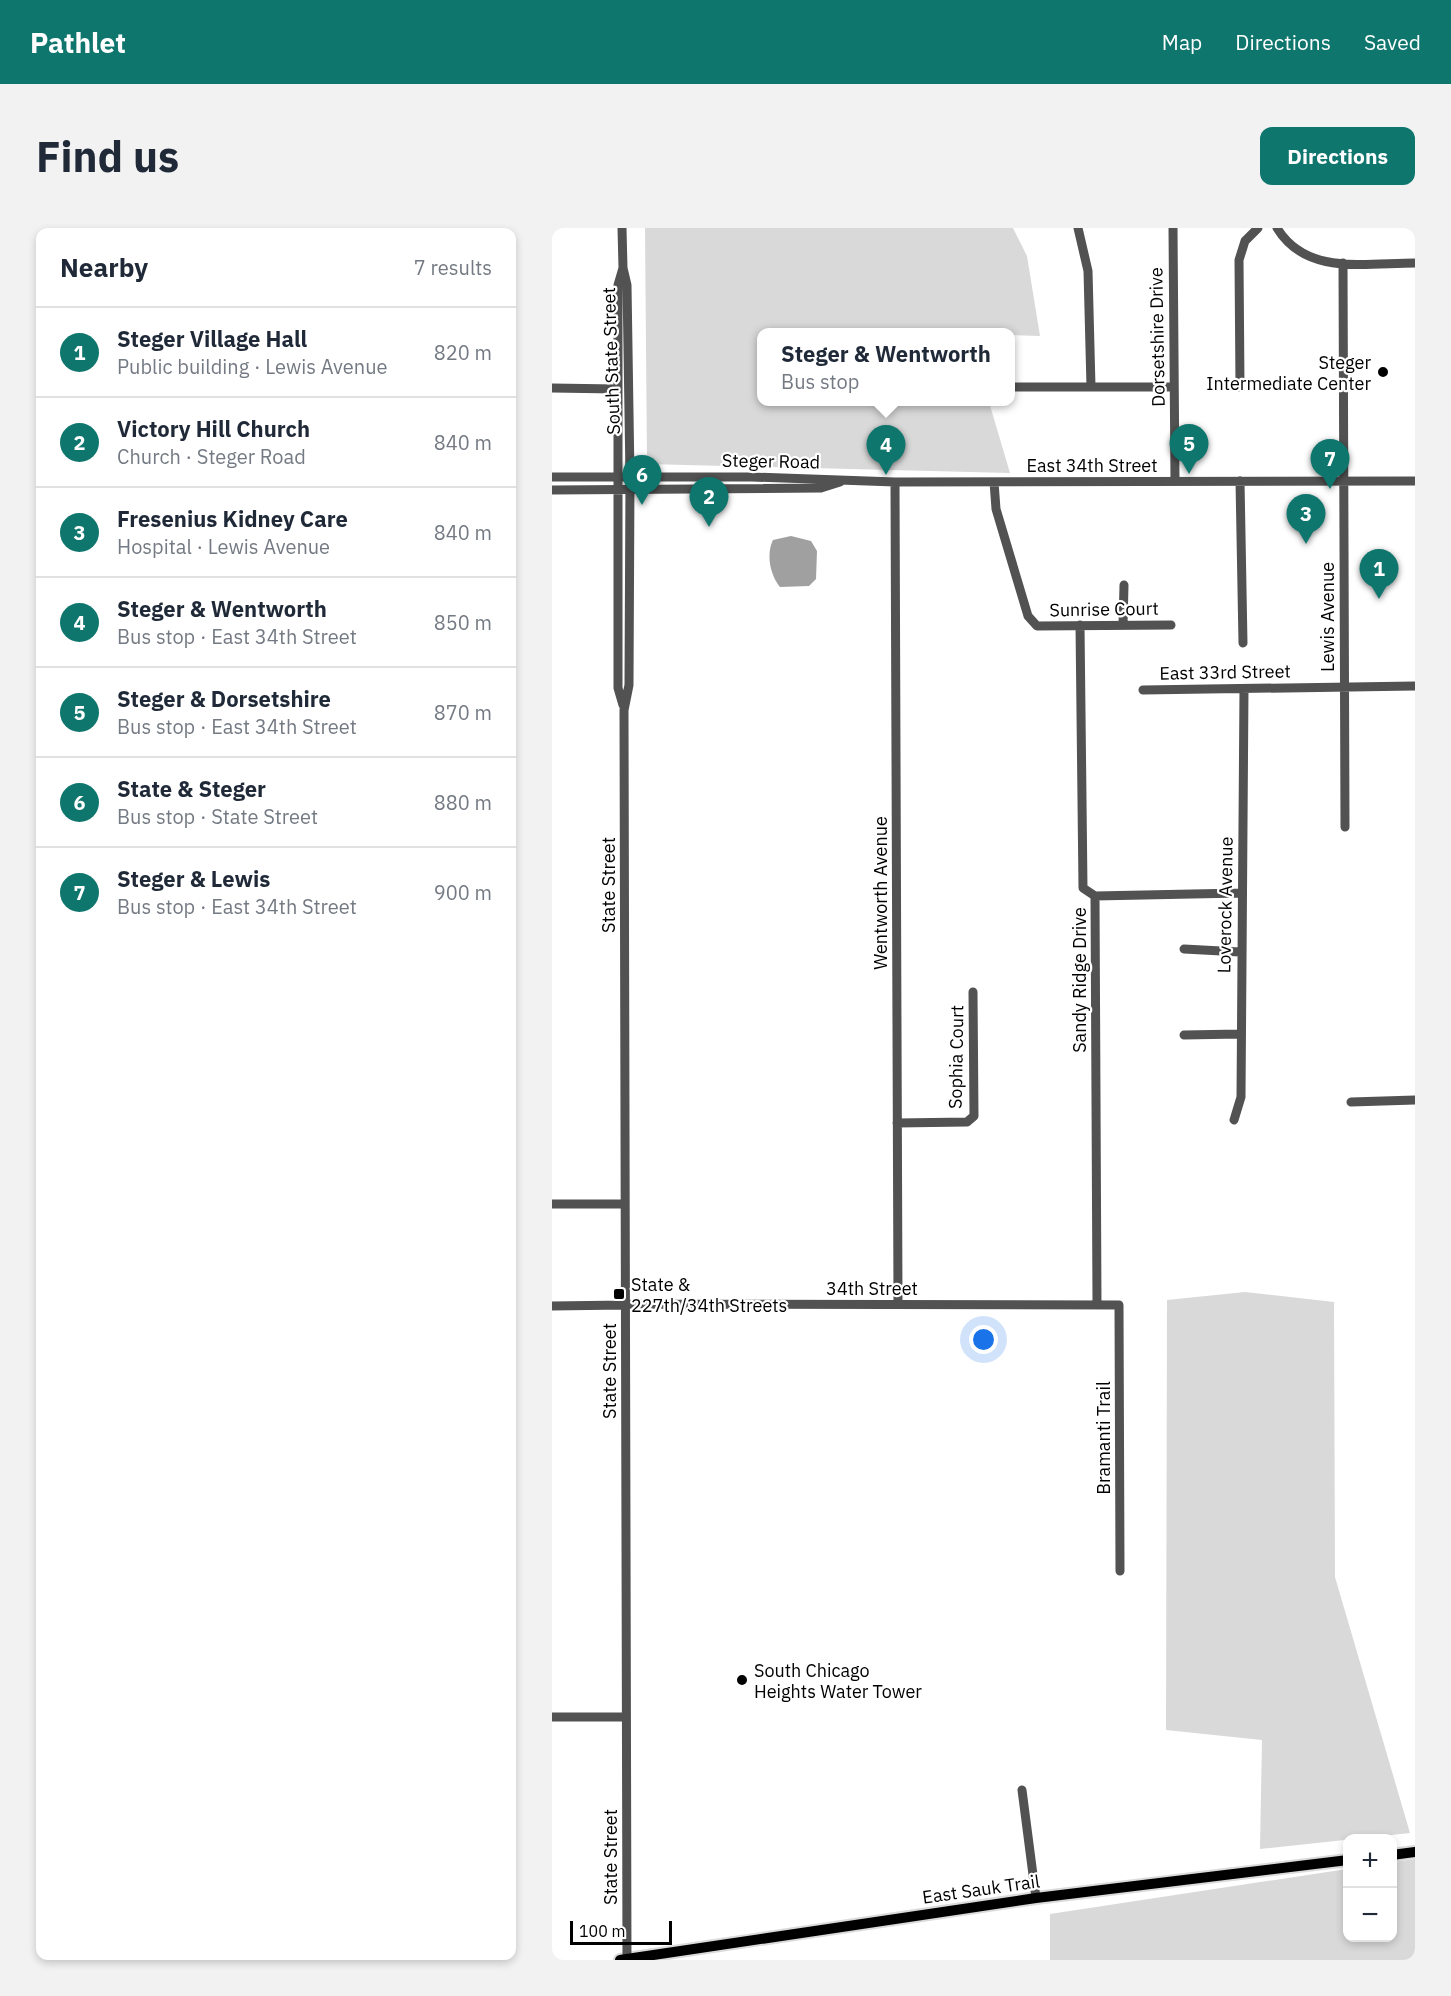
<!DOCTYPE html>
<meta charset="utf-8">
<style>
body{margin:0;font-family:"IBM Plex Sans",sans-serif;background:#f2f2f3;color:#1f2937}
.controls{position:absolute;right:18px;bottom:18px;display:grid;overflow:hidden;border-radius:12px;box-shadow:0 3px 9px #0003}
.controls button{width:54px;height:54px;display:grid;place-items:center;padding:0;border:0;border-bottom:2px solid #e0e1e3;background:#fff;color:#1f2937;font:30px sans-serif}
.scale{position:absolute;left:18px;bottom:15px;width:102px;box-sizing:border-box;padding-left:6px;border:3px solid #000;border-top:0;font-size:16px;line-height:21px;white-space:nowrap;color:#000;-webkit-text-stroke:4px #fff;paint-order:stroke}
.you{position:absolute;left:432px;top:1112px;width:21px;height:21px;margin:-15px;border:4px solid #fff;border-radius:50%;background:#1a73e8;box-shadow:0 0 0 9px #1a73e833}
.badge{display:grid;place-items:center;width:39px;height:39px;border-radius:50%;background:#0f766e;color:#fff;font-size:20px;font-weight:700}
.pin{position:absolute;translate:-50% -50px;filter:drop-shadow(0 2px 3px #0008)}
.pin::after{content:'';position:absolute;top:32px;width:21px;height:18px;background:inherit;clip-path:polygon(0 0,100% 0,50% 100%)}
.popup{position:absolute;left:205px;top:100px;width:258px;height:78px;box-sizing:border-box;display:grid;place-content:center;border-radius:12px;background:#fff;filter:drop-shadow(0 2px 4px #0005);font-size:20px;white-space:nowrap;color:#747a83}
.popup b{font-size:22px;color:#1f2937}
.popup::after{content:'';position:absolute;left:50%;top:100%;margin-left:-12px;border:12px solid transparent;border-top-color:#fff}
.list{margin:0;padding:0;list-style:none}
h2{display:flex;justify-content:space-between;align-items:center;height:78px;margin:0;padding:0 24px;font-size:26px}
h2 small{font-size:20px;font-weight:400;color:#747a83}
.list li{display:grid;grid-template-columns:39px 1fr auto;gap:18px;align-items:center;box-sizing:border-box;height:90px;padding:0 24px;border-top:2px solid #e0e1e3}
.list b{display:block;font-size:22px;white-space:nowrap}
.list p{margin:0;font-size:20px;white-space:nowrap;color:#747a83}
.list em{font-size:20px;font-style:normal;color:#747a83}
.map{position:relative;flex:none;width:863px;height:1732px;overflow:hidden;border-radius:12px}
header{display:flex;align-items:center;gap:36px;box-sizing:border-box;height:84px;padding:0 30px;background:#0f766e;color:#fff}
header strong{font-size:28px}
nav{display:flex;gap:33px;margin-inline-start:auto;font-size:21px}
.intro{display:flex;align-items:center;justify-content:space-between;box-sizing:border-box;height:144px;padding:0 36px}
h1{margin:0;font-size:42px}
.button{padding:15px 27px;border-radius:12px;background:#0f766e;color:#fff;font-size:21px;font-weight:700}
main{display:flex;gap:36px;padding:0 36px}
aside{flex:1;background:#fff;border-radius:12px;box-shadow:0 3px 9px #0003}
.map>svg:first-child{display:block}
.green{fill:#d9d9d9}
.water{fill:#a0a0a0}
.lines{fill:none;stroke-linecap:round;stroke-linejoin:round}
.major-casing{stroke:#dbdbdb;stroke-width:14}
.minor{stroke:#525252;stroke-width:9}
.major{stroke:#000;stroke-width:10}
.poi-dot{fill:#000;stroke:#fff;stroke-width:2}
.labels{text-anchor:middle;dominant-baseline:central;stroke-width:4.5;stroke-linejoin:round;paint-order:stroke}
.street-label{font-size:18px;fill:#000;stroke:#fff}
.poi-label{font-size:18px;fill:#000;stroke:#fff;text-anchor:start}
</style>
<header>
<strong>Pathlet</strong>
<nav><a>Map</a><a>Directions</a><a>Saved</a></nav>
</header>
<div class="intro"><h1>Find us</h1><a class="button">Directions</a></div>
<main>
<aside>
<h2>Nearby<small>7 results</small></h2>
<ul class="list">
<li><span class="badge">1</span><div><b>Steger Village Hall</b><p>Public building · Lewis Avenue</p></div><em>820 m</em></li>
<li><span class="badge">2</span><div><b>Victory Hill Church</b><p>Church · Steger Road</p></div><em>840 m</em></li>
<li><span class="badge">3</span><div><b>Fresenius Kidney Care</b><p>Hospital · Lewis Avenue</p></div><em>840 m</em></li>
<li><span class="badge">4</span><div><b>Steger &amp; Wentworth</b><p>Bus stop · East 34th Street</p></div><em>850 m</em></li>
<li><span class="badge">5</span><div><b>Steger &amp; Dorsetshire</b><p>Bus stop · East 34th Street</p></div><em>870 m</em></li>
<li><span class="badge">6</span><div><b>State &amp; Steger</b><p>Bus stop · State Street</p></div><em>880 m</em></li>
<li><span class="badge">7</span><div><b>Steger &amp; Lewis</b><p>Bus stop · East 34th Street</p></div><em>900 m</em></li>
</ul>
</aside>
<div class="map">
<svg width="863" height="1732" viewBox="0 0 863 1732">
<rect width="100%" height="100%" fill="#fff"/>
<!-- green -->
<path class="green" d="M 93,0 L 461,0 L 475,28 L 488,108 L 459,107 L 458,104 L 210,104 L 210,174 L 437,174 L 458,245 L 95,236 Z
M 693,1064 L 782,1074 L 783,1349 L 858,1605 L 708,1621 L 710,1512 L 614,1502 L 615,1072 Z
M 863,1631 L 863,1732 L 498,1732 L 498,1686 L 795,1641 L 796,1710 L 840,1710 L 841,1634 Z"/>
<!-- water -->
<path class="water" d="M 239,308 L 259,313 L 265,323 L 264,351 L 257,358 L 228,359 C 218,347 214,326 221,312 Z"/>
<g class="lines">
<defs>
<path id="major" d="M 840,1627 L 863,1624
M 68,1732 L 484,1670 L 796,1632"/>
</defs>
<!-- major casing -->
<use href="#major" class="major-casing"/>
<!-- minor -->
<path class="minor" d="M 70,0 L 71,40 L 75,57 L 78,249 L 77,457 L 72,482 L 75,1732
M 526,0 L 536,43 L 539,159
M 621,0 L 623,253
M 725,0 C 754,48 814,35 863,35
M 791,35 L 793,599
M 71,40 L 66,57 L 66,460 L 71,477
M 458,159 L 622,159
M 688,159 L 687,32 L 693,13 L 706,0
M 0,160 L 64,161
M 0,249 L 200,249 L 343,254 L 863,253
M 688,253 L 691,415
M 343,254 L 346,1076
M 442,254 L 444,281 L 476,388 L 485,398 L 619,397
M 0,262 L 269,260 L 288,254
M 528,397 L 531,660 L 543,668 L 545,1077
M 571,397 L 572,357
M 591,462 L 863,458
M 543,668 L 689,665
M 632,721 L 688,724
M 632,807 L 688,806
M 799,874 L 863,872
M 682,892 L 689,869 L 692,461
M 345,895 L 415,894 L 422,888 L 421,764
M 0,976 L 73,976
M 73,1076 L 567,1077 L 568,1343
M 0,1078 L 73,1077
M 0,1489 L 74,1489
M 470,1562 L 484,1670"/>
<!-- major -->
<use href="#major" class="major"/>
</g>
<!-- markers -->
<g class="poi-dot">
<circle cx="831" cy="144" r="6"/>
<rect x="61" y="1060" width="12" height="12" rx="3"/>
<circle cx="190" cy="1452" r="6"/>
</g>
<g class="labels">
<!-- street labels -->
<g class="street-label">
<text transform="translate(605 109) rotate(-91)">Dorsetshire Drive</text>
<text transform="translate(59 133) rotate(-92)">South State Street</text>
<text transform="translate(219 233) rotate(1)">Steger Road</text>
<text x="540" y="237">East 34th Street</text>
<text transform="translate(552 381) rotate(-1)">Sunrise Court</text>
<text transform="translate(775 389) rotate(-90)">Lewis Avenue</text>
<text transform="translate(673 444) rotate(-1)">East 33rd Street</text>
<text transform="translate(56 657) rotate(-90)">State Street</text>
<text transform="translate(328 665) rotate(-90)">Wentworth Avenue</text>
<text transform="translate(673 677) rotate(-89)">Loverock Avenue</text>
<text transform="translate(527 752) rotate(-90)">Sandy Ridge Drive</text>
<text transform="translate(404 829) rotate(-89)">Sophia Court</text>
<text x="320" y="1060">34th Street</text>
<text transform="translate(57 1143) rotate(-90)">State Street</text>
<text transform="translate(551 1210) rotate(-90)">Bramanti Trail</text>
<text transform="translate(58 1629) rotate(-90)">State Street</text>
<text transform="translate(429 1661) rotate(-8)">East Sauk Trail</text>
</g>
<!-- poi labels -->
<g class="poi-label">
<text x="819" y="134" text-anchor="end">Steger<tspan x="819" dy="21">Intermediate Center</tspan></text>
<text x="79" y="1056">State &amp;<tspan x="79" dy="21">227th/34th Streets</tspan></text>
<text x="202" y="1442">South Chicago<tspan x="202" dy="21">Heights Water Tower</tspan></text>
</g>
</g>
</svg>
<div class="controls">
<button>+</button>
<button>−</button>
</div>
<div class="scale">100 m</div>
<div class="you"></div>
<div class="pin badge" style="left:827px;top:371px">1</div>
<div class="pin badge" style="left:157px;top:299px">2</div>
<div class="pin badge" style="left:754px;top:316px">3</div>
<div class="pin badge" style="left:334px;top:247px">4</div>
<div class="popup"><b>Steger &amp; Wentworth</b>Bus stop</div>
<div class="pin badge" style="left:637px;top:246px">5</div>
<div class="pin badge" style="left:90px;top:277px">6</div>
<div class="pin badge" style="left:778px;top:261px">7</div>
</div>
</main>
